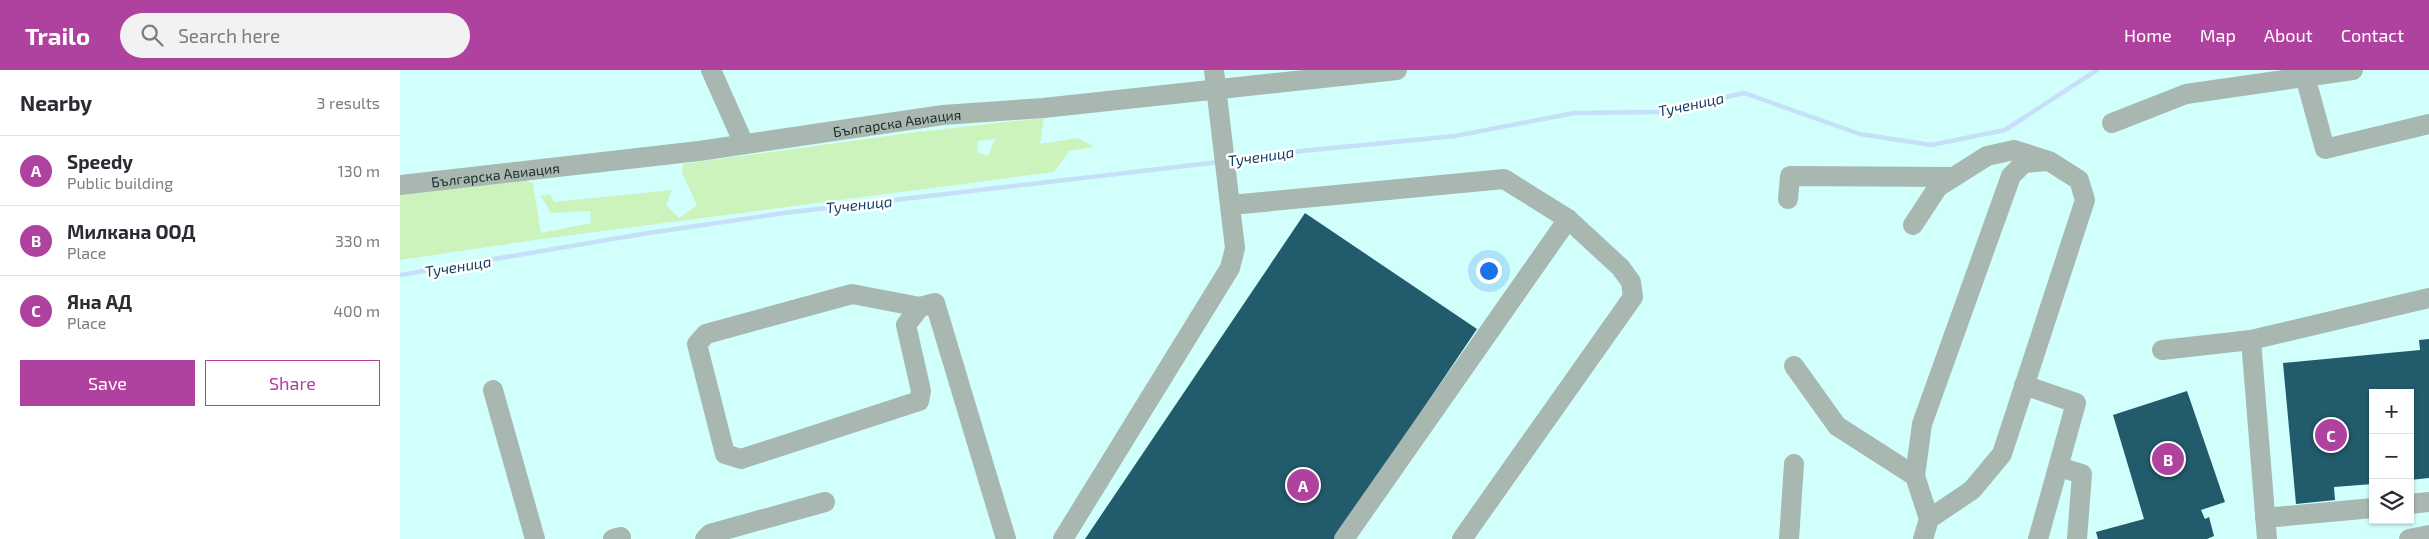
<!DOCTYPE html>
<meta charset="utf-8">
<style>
body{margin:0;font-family:"Exo 2",sans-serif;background:#f2f2f3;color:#2b2b33}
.controls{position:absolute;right:15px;bottom:15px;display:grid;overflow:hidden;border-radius:0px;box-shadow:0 1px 4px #0004}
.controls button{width:45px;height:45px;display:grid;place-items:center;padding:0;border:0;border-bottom:1px solid #e1e1e2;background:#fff;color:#2b2b33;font:25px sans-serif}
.you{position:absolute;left:1088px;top:200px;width:18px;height:18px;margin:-12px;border:4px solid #fff;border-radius:50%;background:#1a73e8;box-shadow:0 0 0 8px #1a73e833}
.badge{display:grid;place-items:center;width:32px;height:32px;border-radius:50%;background:#b0429f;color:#fff;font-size:16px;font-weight:700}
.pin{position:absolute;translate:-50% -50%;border:2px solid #fff;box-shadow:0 1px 5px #0006}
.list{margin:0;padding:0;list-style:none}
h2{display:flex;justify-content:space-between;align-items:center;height:65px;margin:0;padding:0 20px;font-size:21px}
h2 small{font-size:16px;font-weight:400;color:#7c7c81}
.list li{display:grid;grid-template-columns:32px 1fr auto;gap:15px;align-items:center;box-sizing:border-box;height:70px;padding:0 20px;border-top:1px solid #e1e1e2}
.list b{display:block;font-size:19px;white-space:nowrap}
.list p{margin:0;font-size:16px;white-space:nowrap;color:#7c7c81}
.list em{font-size:16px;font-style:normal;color:#7c7c81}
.actions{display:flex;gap:10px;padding:15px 20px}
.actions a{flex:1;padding:11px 0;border:1px solid #b0429f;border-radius:0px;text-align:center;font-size:18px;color:#b0429f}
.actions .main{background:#b0429f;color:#fff}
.icon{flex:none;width:28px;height:28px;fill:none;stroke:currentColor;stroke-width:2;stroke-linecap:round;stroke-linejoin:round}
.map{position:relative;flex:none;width:2029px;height:469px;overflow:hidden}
header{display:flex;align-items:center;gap:30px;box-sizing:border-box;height:70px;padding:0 25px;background:#b0429f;color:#fff}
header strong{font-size:24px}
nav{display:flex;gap:28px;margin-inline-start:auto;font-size:18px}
.search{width:350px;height:45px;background:#f2f2f3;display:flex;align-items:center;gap:12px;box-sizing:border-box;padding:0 18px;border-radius:28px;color:#7c7c81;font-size:19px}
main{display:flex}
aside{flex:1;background:#fff}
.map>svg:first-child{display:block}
.green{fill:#cdf3bd;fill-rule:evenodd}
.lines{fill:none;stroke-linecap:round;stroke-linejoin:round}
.stream{stroke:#c7dff8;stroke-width:4.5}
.building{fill:#225b6c}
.minor{stroke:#a8b8b0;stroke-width:20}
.labels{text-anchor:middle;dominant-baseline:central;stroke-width:5;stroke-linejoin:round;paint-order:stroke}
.street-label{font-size:14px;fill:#192a2a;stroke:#fff}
.water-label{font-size:15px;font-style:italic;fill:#154067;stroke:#fff}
</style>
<header>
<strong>Trailo</strong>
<div class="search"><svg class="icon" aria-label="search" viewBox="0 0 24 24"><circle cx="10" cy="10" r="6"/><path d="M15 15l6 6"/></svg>Search here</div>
<nav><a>Home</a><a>Map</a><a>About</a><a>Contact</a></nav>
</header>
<main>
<aside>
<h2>Nearby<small>3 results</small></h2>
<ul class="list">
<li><span class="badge">A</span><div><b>Speedy</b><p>Public building</p></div><em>130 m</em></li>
<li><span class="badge">B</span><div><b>Милкана OOД</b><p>Place</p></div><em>330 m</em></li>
<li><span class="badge">C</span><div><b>Яна АД</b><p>Place</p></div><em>400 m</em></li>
</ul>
<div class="actions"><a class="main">Save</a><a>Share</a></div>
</aside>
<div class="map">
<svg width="2029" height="469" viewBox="0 0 2029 469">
<rect width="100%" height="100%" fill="#d1fffc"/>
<!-- green -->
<path class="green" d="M 644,48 L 640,74 L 678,68 L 694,77 L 669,81 L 654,102 L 142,169 L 0,190 L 0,125 L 125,110 L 133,114 L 141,163 L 191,153 L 190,141 L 151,143 L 141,126 L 150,124 L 154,132 L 272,120 L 266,135 L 279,148 L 297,135 L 282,103 L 283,94 L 517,62 ZM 595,69 L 588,86 L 577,82 L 578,71 Z"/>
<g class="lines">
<!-- stream -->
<path class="stream" d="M 829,91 L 902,81 L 1055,66 L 1174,43 L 1260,42 L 1344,23 L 1460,64 L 1531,75 L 1605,60 L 1697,0
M 0,205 L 242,164 L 384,143 L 819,92"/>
</g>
<!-- building -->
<path class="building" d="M 905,143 L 1077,259 L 935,469 L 685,469 Z
M 2029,269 L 2029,408 L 2010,410 L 2010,323 L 1973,323 L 1973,414 L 1934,417 L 1935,430 L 1896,434 L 1883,293 L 2020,280 L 2019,270 Z
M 1787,321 L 1825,432 L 1801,440 L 1805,449 L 1809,447 L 1814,466 L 1807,469 L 1698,469 L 1696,462 L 1744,449 L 1713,345 Z"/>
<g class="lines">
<!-- minor -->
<g class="minor">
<path d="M 311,0 L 344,74"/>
<path d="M 1905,6 L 1925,79 L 2029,54"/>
<path d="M 1712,53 L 1786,24 L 1953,0"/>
<path id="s1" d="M 0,115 L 299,81 L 543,45 L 643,38 L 997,0"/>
<path d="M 1388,129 L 1390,106 L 1553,107"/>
<path d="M 831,135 L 1104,109 L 1168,149 L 1221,198 L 1231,212 L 1233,227 L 1062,469"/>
<path d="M 1513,155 L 1538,117 L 1587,86 L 1614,80 L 1649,91 L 1679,110 L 1685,130 L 1602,384 L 1572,420 L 1529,449 L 1523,469"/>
<path d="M 520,237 L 452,224 L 306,264 L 297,274 L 325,384 L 341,389 L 519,331 L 521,321 L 506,255 L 520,237 L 535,233 L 606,469"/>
<path d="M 1851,270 L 1867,469"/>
<path d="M 1762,280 L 1851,270 L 2029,228"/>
<path d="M 1394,296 L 1437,356 L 1515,406"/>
<path d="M 1624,315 L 1676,333 L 1638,469"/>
<path d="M 93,320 L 135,469"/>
<path d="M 1659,397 L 1682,404 L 1677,469"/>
<path d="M 2010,434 L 2029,432"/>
<path d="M 1865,448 L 1973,438"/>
<path d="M 1529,449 L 1515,406 L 1522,354 L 1611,106 L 1624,93 L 1647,91"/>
<path d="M 213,469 L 221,467"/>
<path d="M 305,469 L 310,464 L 425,432"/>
<path d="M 663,469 L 830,198 L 835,178 L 814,0"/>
<path d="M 944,469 L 1168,149"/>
<path d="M 1389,469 L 1394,394"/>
<path d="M 2009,469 L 2029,465"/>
</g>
</g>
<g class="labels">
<!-- street labels -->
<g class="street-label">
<text stroke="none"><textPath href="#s1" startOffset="501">Българска Авиация</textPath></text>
<text stroke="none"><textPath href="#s1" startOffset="96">Българска Авиация</textPath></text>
</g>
<!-- water labels -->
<g class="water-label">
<text transform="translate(1291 34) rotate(-12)">Тученица</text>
<text transform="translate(861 86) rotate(-8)">Тученица</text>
<text transform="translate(459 134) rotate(-6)">Тученица</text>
<text transform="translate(58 196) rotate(-9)">Тученица</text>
</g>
</g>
</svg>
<div class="controls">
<button>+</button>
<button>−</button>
<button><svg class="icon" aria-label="layers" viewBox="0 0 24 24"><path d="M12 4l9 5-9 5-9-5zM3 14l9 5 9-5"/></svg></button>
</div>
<div class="you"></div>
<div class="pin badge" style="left:903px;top:415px">A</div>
<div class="pin badge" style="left:1768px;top:389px">B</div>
<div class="pin badge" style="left:1931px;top:365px">C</div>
</div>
</main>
